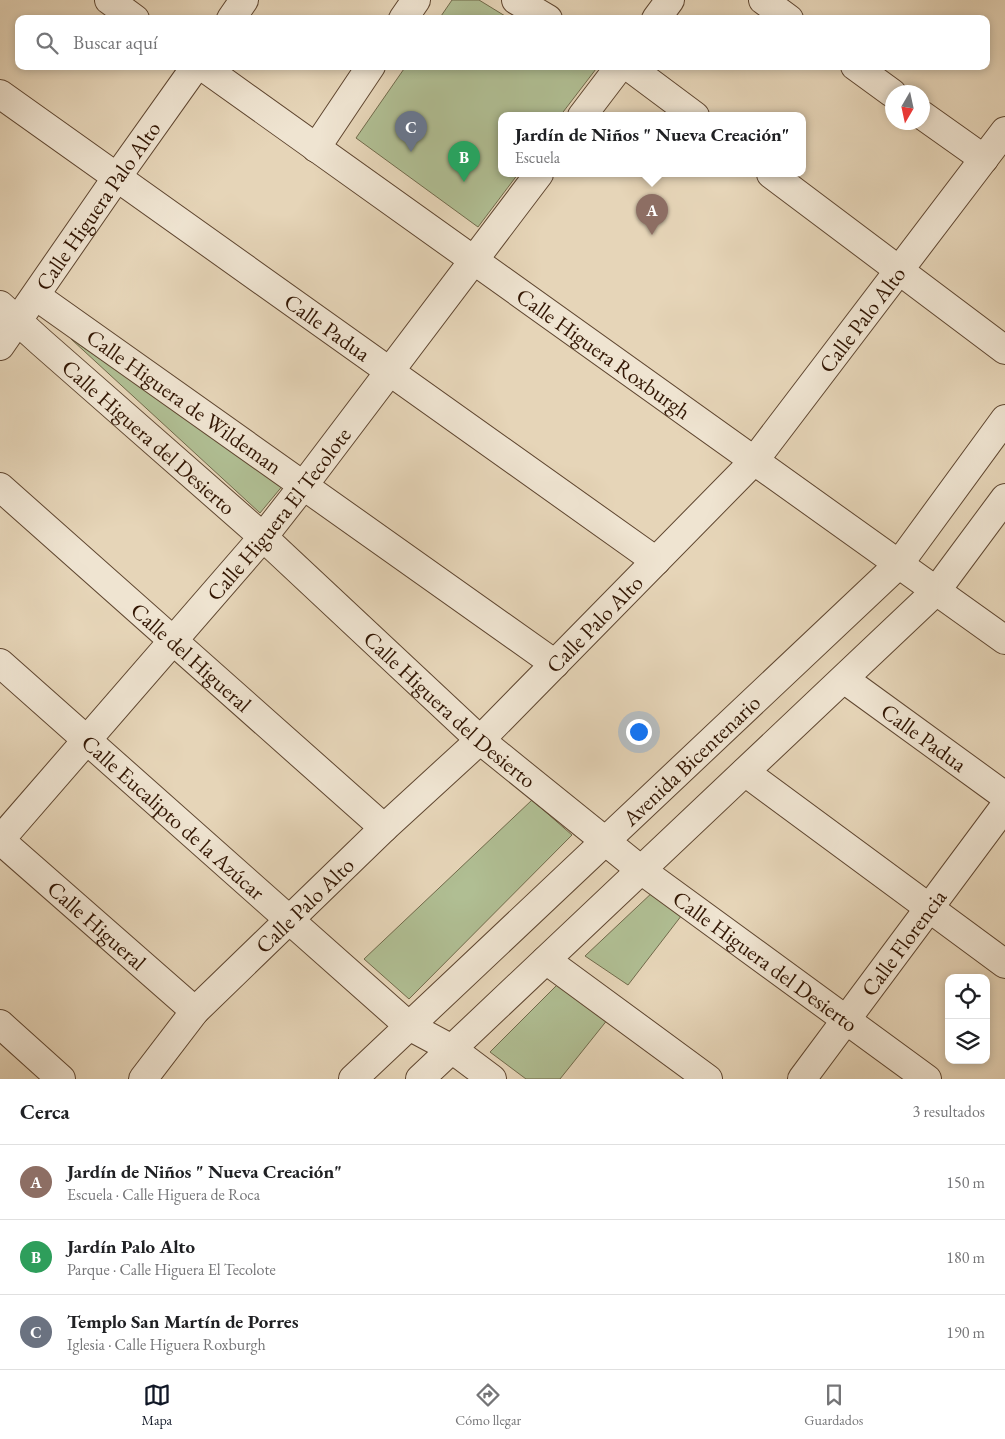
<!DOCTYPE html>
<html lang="es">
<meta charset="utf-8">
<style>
body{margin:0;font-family:"EB Garamond",serif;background:#f2f2f2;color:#202124}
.controls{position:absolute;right:15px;bottom:15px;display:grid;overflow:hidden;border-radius:10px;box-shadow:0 2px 8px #0003}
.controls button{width:45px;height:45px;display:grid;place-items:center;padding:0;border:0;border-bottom:1px solid #e0e0e0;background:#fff;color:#202124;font:25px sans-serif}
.compass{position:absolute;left:885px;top:85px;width:45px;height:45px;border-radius:50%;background:#fff;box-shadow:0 2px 8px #0003;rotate:189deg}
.you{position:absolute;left:638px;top:731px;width:18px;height:18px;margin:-12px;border:4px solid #fff;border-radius:50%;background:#1a73e8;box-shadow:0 0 0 8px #1a73e833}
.badge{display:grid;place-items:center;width:32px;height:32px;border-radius:50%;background:#111827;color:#fff;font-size:16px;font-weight:700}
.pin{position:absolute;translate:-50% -41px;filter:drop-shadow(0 1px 2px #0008)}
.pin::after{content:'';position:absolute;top:26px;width:18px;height:15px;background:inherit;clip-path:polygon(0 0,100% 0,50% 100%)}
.popup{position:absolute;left:498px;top:112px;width:308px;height:65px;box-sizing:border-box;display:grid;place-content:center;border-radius:10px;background:#fff;filter:drop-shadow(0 1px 4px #0005);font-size:16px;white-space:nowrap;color:#757577}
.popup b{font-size:19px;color:#202124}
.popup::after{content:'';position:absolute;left:50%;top:100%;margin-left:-10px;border:10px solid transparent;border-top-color:#fff}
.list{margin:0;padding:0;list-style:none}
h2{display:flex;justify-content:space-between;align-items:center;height:65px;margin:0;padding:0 20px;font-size:21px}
h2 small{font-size:16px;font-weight:400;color:#757577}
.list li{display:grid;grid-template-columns:32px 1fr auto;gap:15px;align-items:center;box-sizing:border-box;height:75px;padding:0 20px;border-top:1px solid #e0e0e0}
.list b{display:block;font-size:19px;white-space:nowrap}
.list p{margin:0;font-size:16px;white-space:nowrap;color:#757577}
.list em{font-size:16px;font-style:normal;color:#757577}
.icon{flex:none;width:28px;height:28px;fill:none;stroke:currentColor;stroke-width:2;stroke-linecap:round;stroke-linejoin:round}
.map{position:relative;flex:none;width:1005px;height:1079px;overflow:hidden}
.search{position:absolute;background:#fff;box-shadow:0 2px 8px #0003;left:15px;right:15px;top:15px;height:55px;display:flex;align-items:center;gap:12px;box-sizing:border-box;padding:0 18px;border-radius:10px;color:#757577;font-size:19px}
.sheet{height:290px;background:#fff}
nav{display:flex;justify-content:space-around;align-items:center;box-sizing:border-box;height:70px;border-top:1px solid #e0e0e0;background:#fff;font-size:14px;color:#757577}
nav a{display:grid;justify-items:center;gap:2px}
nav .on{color:#111827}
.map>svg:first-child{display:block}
.green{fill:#b0be93;stroke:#716a4b}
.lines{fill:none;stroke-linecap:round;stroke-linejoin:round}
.minor-casing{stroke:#5f4630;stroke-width:30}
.minor{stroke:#efe4d1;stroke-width:28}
.labels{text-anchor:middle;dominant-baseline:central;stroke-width:4;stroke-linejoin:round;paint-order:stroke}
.street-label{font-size:22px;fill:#321603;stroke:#efe4d1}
</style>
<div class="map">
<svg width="1005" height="1079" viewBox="0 0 1005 1079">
<rect width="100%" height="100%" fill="#e6d5b8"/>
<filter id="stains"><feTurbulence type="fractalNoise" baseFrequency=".004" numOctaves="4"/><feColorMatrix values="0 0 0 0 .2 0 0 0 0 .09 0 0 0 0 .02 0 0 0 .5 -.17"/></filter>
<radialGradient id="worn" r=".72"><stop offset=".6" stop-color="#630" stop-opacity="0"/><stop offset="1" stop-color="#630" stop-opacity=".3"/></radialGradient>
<!-- green -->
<path class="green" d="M 452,0 L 479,0 L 510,19 L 439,19 Z
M 406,66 L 591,66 L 596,69 L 560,116 L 502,116 L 502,174 L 518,174 L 478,227 L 356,138 Z
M 71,339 L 284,484 L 260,513 Z
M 532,800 L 572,835 L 409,999 L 364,959 Z
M 655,890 L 685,911 L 628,985 L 585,956 Z
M 559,983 L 608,1019 L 560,1079 L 526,1079 L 490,1052 Z"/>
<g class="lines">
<defs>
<g id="minor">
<path d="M 109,0 L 135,19"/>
<path d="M 516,0 L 548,19"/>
<path d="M 763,0 L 789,19"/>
<path d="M 231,19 L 244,0"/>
<path d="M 403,19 L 416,0"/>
<path d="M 656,19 L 670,0"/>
<path id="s1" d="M 202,66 L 1005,640"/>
<path d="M 628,66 L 695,116"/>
<path d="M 855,66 L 892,93"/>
<path id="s2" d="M 0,94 L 656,561"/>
<path d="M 922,115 L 984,159"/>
<path d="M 582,116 L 620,66"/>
<path d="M 316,148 L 371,66"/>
<path d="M 771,174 L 1005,350"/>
<path id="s3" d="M 36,296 L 555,664"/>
<path id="s4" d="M 0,305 L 42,343 L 263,537 L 480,740 L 641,870 L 927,1079"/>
<path id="s5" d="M 0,346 L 117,177 L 196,66"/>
<path id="s6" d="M 0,487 L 384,828"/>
<path id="s7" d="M 0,663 L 409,1026 L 452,1049 L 492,1079"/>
<path id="s8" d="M 844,679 L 1005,796"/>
<path d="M 745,772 L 1005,964"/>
<path id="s9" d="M 0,840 L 263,537 L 303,486 L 539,174"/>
<path id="s10" d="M 0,840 L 195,1011"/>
<path d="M 546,960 L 708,1079"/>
<path d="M 0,1024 L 61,1079"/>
<path id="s11" d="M 143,1079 L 195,1011 L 384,828 L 480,740 L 754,461 L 1005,131"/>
<path id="s12" d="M 353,1079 L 899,564 L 1005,419"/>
<path d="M 420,1079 L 936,591 L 1005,498"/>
<path id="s13" d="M 802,1079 L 1005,806"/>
</g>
</defs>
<!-- minor casing -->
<use href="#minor" class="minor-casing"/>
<!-- minor -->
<use href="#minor" class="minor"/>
</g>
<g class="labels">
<!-- street labels -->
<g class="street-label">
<text stroke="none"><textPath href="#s5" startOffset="171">Calle Higuera Palo Alto</textPath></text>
<text stroke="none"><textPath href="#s11" startOffset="1048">Calle Palo Alto</textPath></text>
<text stroke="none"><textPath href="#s2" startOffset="402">Calle Padua</textPath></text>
<text stroke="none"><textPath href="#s1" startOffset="494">Calle Higuera Roxburgh</textPath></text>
<text stroke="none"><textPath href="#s3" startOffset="182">Calle Higuera de Wildeman</textPath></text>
<text stroke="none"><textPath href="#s4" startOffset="199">Calle Higuera del Desierto</textPath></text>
<text stroke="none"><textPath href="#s9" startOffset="429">Calle Higuera El Tecolote</textPath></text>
<text stroke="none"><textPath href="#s11" startOffset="642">Calle Palo Alto</textPath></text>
<text stroke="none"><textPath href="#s6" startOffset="256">Calle del Higueral</textPath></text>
<text stroke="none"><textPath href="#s4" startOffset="605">Calle Higuera del Desierto</textPath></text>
<text stroke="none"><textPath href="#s8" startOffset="99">Calle Padua</textPath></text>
<text stroke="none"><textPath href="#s12" startOffset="465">Avenida Bicentenario</textPath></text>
<text stroke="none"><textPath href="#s7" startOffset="232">Calle Eucalipto de la Azúcar</textPath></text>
<text stroke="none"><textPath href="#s11" startOffset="238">Calle Palo Alto</textPath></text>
<text stroke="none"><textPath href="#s10" startOffset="129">Calle Higueral</textPath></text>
<text stroke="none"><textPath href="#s13" startOffset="170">Calle Florencia</textPath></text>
<text stroke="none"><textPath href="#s4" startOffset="1009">Calle Higuera del Desierto</textPath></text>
</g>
</g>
<rect width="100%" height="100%" filter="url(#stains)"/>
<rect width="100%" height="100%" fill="url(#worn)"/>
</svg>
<div class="controls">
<button><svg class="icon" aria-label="locate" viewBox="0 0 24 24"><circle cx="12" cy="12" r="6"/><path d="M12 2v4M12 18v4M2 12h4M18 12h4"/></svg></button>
<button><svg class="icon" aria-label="layers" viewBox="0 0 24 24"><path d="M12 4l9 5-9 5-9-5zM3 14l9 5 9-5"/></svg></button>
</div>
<svg class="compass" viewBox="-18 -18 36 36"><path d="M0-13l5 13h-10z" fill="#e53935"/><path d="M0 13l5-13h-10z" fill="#757577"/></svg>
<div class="you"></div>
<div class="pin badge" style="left:652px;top:235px;background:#8d6e63">A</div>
<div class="popup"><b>Jardín de Niños &quot; Nueva Creación&quot;</b>Escuela</div>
<div class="pin badge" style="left:464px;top:182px;background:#2e9e5b">B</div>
<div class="pin badge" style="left:411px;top:152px;background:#6b7280">C</div>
<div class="search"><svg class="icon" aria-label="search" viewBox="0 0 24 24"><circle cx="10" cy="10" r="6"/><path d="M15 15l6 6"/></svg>Buscar aquí</div>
</div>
<section class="sheet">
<h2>Cerca<small>3 resultados</small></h2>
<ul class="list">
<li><span class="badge" style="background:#8d6e63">A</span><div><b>Jardín de Niños &quot; Nueva Creación&quot;</b><p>Escuela · Calle Higuera de Roca</p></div><em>150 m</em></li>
<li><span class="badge" style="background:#2e9e5b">B</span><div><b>Jardín Palo Alto</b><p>Parque · Calle Higuera El Tecolote</p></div><em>180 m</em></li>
<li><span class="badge" style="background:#6b7280">C</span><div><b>Templo San Martín de Porres</b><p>Iglesia · Calle Higuera Roxburgh</p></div><em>190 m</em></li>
</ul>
</section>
<nav>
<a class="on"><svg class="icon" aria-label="map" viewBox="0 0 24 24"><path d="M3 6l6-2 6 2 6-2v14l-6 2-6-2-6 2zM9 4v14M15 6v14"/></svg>Mapa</a>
<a><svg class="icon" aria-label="directions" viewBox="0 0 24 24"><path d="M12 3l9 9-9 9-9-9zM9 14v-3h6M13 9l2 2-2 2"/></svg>Cómo llegar</a>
<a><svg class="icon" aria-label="saved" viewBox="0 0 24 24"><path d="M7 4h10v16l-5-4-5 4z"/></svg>Guardados</a>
</nav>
